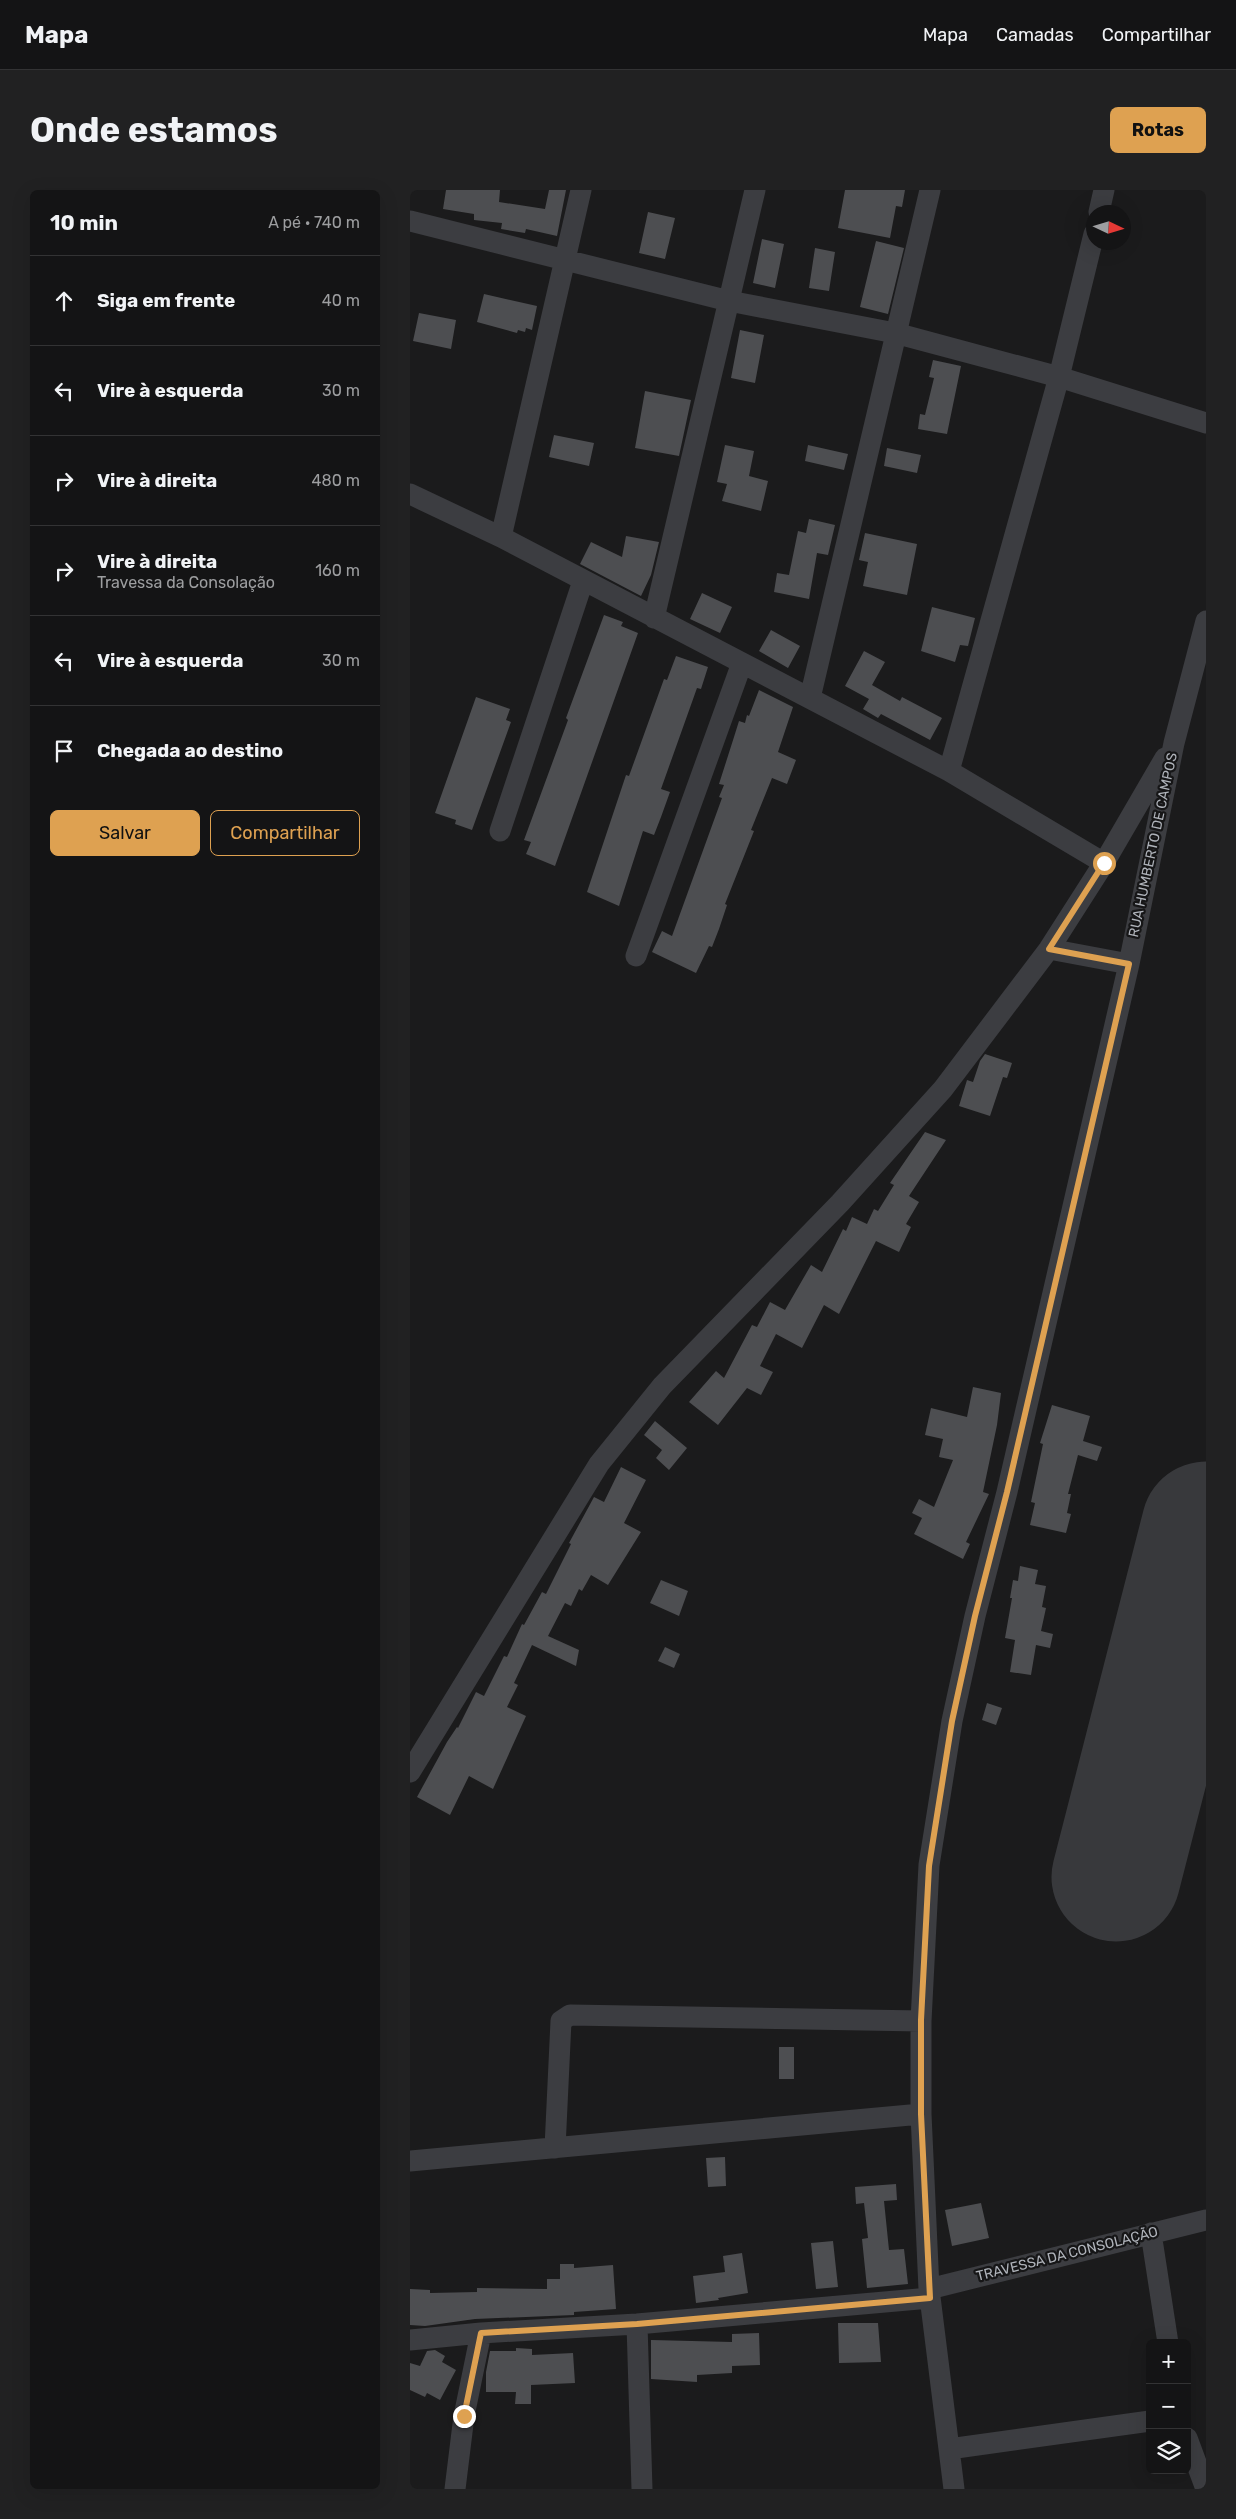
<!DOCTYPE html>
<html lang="pt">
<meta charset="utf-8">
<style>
body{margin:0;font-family:Rubik,sans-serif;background:#212122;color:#f1f3f6}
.controls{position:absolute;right:15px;bottom:15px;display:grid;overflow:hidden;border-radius:8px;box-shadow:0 5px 20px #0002}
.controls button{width:45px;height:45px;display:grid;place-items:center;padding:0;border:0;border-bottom:1px solid #333334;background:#141415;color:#f1f3f6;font:25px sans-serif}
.compass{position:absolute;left:676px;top:15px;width:45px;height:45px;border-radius:50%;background:#141415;box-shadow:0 5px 20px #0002;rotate:94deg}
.stop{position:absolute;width:15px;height:15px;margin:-11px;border:4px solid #dea151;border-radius:50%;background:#fff}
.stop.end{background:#dea151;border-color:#fff;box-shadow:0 1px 5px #0008}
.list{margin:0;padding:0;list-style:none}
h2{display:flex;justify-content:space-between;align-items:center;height:65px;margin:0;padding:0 20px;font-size:21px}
h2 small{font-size:16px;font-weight:400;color:#9d9ea0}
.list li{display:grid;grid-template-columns:32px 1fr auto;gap:15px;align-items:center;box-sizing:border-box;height:90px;padding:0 20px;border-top:1px solid #333334}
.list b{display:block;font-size:19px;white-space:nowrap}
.list p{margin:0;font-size:16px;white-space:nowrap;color:#9d9ea0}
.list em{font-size:16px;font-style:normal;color:#9d9ea0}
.actions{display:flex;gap:10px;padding:15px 20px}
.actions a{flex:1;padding:11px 0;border:1px solid #dea151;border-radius:8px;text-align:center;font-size:18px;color:#dea151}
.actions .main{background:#dea151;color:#111}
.icon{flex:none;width:28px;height:28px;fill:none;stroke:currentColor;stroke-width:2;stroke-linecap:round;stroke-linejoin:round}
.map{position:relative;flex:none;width:796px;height:2299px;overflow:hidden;border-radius:8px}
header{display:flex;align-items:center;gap:30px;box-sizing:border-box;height:70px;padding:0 25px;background:#141415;border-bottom:1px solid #333334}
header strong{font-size:24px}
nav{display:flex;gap:28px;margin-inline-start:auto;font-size:18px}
.intro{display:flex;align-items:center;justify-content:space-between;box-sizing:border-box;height:120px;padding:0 30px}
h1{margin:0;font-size:35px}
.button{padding:12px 22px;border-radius:8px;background:#dea151;color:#111;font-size:18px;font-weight:700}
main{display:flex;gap:30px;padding:0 30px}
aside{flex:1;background:#141415;border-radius:8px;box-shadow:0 5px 20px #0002}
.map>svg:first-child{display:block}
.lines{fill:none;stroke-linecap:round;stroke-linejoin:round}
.runway{stroke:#38393c;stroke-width:129}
.building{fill:#4d4e51}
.minor{stroke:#3c3d41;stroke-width:21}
.route{stroke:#dea151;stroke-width:6}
.labels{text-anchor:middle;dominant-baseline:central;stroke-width:4.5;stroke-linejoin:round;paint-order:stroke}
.street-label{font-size:14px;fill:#afb3ba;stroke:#161617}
</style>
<header>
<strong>Mapa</strong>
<nav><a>Mapa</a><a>Camadas</a><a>Compartilhar</a></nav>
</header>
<div class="intro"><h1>Onde estamos</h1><a class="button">Rotas</a></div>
<main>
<aside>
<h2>10 min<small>A pé · 740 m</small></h2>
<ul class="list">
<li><svg class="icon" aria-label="ahead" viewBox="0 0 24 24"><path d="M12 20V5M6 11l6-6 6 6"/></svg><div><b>Siga em frente</b></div><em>40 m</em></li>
<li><svg class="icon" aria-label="left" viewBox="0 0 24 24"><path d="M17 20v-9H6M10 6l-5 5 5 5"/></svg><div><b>Vire à esquerda</b></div><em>30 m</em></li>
<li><svg class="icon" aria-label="right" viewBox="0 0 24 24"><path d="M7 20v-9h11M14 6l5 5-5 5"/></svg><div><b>Vire à direita</b></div><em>480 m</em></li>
<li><svg class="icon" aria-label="right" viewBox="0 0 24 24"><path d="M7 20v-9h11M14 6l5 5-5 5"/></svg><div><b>Vire à direita</b><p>Travessa da Consolação</p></div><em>160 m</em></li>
<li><svg class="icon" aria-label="left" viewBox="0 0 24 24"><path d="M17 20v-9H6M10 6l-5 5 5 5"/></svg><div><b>Vire à esquerda</b></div><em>30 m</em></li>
<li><svg class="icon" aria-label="arrive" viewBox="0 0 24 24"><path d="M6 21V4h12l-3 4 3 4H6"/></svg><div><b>Chegada ao destino</b></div></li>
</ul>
<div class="actions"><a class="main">Salvar</a><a>Compartilhar</a></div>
</aside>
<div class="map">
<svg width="796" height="2299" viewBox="0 0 796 2299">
<rect width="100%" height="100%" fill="#1b1b1c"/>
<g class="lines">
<!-- runway -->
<path class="runway" d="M 706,1687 L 796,1336"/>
</g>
<!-- building -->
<path class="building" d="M 36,0 L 90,0 L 89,12 L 135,19 L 139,0 L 156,0 L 147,46 L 116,39 L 115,43 L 91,39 L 92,33 L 64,30 L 64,24 L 33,19 Z
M 435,0 L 495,0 L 492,17 L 486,16 L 480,48 L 428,38 Z
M 238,22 L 265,28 L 255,69 L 229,63 Z
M 352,49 L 374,54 L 365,98 L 343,93 Z
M 466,51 L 494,58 L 478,124 L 450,117 Z
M 405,58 L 425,62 L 419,101 L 399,98 Z
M 74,104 L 127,116 L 122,140 L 116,138 L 115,142 L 108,140 L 107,143 L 67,132 Z
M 9,123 L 46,130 L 41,159 L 3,151 Z
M 330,140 L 354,145 L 345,193 L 321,188 Z
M 523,170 L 551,176 L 537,244 L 508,239 L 510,224 L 515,225 L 524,188 L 519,187 Z
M 235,201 L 281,210 L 269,266 L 225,258 Z
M 144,245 L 184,253 L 179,276 L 139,267 Z
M 315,255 L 344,261 L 339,286 L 358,291 L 351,321 L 312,311 L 317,294 L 307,292 Z
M 398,255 L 438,264 L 434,280 L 395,271 Z
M 477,258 L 511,265 L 507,283 L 474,276 Z
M 399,329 L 425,335 L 418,365 L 407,363 L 399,409 L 364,402 L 367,383 L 379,385 L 388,341 L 396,343 Z
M 455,343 L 507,354 L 497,405 L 453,396 L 458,372 L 449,370 Z
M 216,346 L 249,352 L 241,385 L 231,406 L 170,374 L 181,352 L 212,367 Z
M 292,403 L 322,417 L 310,443 L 280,429 Z
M 522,417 L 565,428 L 558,456 L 550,455 L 545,472 L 511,461 Z
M 194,425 L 213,432 L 211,436 L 228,443 L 145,676 L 116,664 L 121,652 L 114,650 L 158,530 L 156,528 Z
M 361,440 L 390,456 L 378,478 L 349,461 Z
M 454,461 L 475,472 L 462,495 L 490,511 L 492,507 L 532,528 L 520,550 L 471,524 L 468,528 L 453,519 L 459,509 L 435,496 Z
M 266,466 L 298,477 L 291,499 L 287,498 L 251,599 L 260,602 L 251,627 L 244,645 L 233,641 L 209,716 L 177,702 L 216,585 L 219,586 L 254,489 L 257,490 Z
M 349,500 L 383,517 L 368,562 L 386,570 L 377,594 L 362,588 L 341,640 L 344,641 L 315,714 L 317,715 L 309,739 L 302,757 L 299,756 L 286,783 L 242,762 L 252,741 L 262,746 L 312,608 L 309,607 L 314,595 L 309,594 L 324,547 L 329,531 L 335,533 L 337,525 L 339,526 Z
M 66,507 L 100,519 L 96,530 L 101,532 L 62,640 L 45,634 L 46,630 L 25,623 Z
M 575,864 L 602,873 L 597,888 L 593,887 L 580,926 L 549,916 L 557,890 L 563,892 L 570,871 Z
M 515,942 L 536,950 L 499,1006 L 509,1012 L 496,1034 L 501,1037 L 489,1062 L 466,1051 L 429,1124 L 414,1115 L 392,1158 L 366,1144 L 350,1176 L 363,1182 L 351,1205 L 337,1198 L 308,1235 L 279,1212 L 306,1181 L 314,1188 L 342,1135 L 347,1137 L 360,1112 L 375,1120 L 401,1075 L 412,1082 L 433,1039 L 436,1041 L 442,1027 L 457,1034 L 464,1019 L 468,1021 L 484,995 L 480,993 Z
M 563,1197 L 591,1203 L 587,1235 L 573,1302 L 579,1304 L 556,1352 L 560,1354 L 553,1369 L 504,1344 L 512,1328 L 502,1323 L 509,1309 L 524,1317 L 543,1270 L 529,1267 L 533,1249 L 515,1245 L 521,1218 L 557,1227 Z
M 642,1215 L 680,1226 L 673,1251 L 692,1257 L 687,1271 L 668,1265 L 658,1304 L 661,1304 L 657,1323 L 661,1324 L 656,1343 L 620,1335 L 625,1313 L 621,1312 L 633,1254 L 630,1253 Z
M 245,1231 L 277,1258 L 259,1280 L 246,1268 L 252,1260 L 234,1245 Z
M 211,1277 L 236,1290 L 214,1333 L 231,1342 L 198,1395 L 181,1385 L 172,1401 L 169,1399 L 161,1416 L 155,1413 L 138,1446 L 169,1460 L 166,1476 L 122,1455 L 104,1493 L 108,1495 L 97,1517 L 116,1526 L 83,1599 L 59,1586 L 40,1625 L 7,1607 L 37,1552 L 47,1537 L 48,1538 L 66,1502 L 74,1506 L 94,1466 L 97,1467 L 112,1434 L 114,1435 L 132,1402 L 136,1404 L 161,1354 L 159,1353 L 184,1307 L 194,1312 Z
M 610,1376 L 628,1380 L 625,1394 L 636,1396 L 632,1417 L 636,1418 L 631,1441 L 643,1444 L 640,1458 L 626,1455 L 621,1485 L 600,1482 L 605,1450 L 595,1448 L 602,1408 L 600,1408 L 603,1390 L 608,1391 Z
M 251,1390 L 278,1401 L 269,1426 L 240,1413 Z
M 255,1457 L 270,1464 L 264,1478 L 248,1471 Z
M 577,1513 L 592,1518 L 586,1535 L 572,1530 Z
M 369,1857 L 384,1857 L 384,1889 L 369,1889 Z
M 315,1967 L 316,1996 L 298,1997 L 296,1968 Z
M 486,1994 L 487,2010 L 474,2011 L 479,2060 L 494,2059 L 498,2094 L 457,2098 L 452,2049 L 458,2048 L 454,2013 L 446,2014 L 445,1997 Z
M 571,2013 L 579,2048 L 542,2056 L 535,2020 Z
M 423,2051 L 428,2097 L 406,2099 L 401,2053 Z
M 332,2063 L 338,2103 L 308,2108 L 309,2110 L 286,2113 L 283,2086 L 315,2082 L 313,2066 Z
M 150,2074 L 164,2074 L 164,2078 L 203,2075 L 206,2119 L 164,2122 L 164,2125 L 65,2129 L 15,2136 L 0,2135 L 0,2099 L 20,2100 L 20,2103 L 67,2102 L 67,2098 L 137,2099 L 137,2089 L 150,2089 Z
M 428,2133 L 468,2133 L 471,2172 L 429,2173 Z
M 349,2143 L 350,2175 L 322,2176 L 322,2183 L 287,2185 L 287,2192 L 241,2189 L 241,2150 L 322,2152 L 322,2144 Z
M 106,2158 L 122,2159 L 122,2165 L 163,2163 L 165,2193 L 121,2195 L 121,2214 L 105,2214 L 106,2202 L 76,2202 L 76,2182 L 80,2161 L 106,2161 Z
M 25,2160 L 35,2166 L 32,2172 L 46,2180 L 30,2210 L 17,2203 L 15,2207 L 0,2200 L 0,2173 L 10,2176 L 17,2161 Z"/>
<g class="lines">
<!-- minor -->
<path class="minor" d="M 689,22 L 694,0
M 0,31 L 319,111 L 485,143 L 649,187 L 796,233
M 0,304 L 91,347 L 539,581 L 694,673
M 91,347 L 171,0
M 244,428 L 345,0
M 400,508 L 520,0
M 539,581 L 649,187 L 684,44
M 90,641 L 173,391
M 639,759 L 719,774
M 226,766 L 332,473
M 0,1582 L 189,1274 L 252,1196 L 430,1013 L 533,899 L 639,759 L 694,673 L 755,568
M 145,1958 L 151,1831 L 160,1825 L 511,1831
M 0,1971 L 511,1924
M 741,2043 L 758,2153
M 519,2099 L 796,2030
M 227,2134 L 232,2299
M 0,2150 L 71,2143 L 227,2134 L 520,2108
M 777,2248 L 796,2299
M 539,2259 L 740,2231
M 45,2299 L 54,2226 L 71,2143
M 544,2299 L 519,2099 L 511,1924 L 511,1831 L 519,1675 L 542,1531 L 565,1426 L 597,1302 L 719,774 L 764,553 L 796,431"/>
</g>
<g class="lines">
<!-- route -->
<path class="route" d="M 54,2226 L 71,2143 L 227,2134 L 520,2108 L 511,1924 L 511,1830 L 519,1676 L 542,1531 L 565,1426 L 597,1302 L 719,774 L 639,759 L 694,673"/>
</g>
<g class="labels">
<!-- street labels -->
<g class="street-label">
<text transform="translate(743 655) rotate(-78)">RUA HUMBERTO DE CAMPOS</text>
<text transform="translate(657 2064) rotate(-14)">TRAVESSA DA CONSOLAÇÃO</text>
</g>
</g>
</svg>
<div class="controls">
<button>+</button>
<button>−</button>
<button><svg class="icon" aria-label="layers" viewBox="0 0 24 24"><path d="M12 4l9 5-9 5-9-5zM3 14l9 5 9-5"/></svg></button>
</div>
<svg class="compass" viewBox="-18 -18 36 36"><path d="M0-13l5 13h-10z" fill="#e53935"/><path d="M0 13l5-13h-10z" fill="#9d9ea0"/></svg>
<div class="stop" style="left:694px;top:673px"></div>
<div class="stop end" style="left:54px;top:2226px"></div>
</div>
</main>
